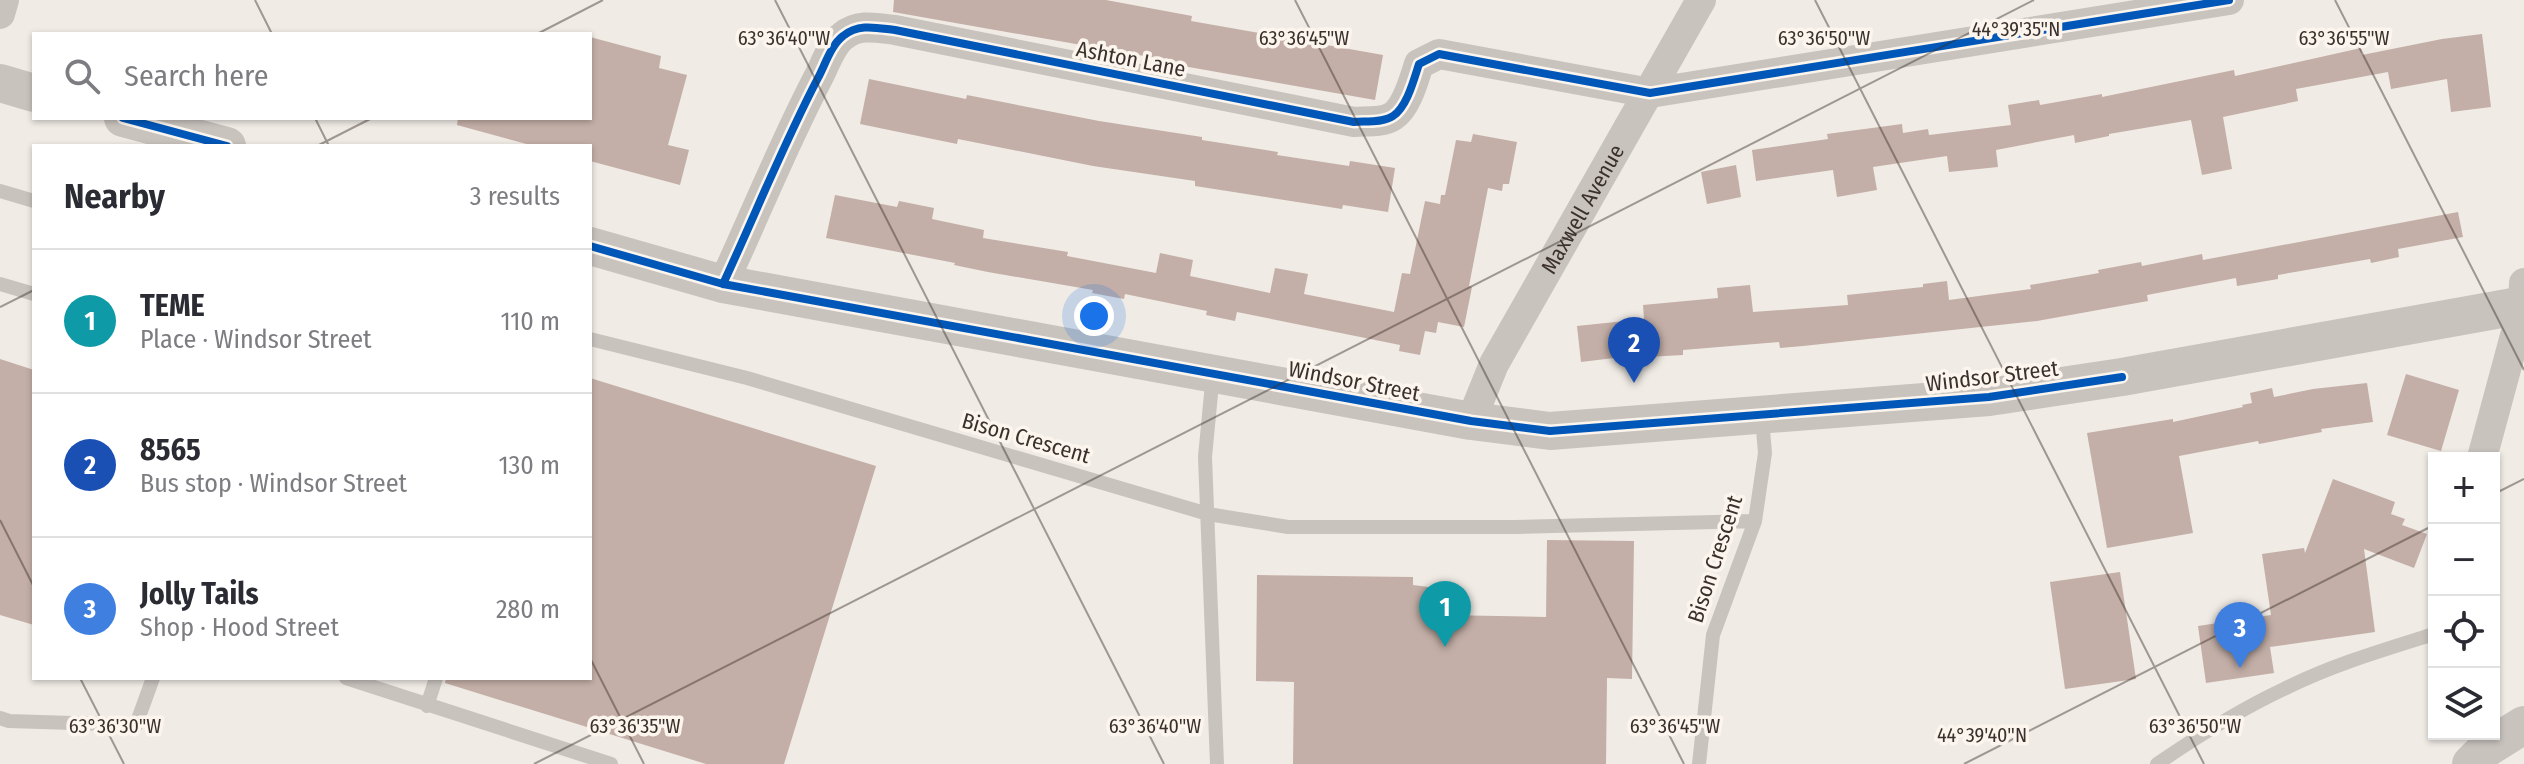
<!DOCTYPE html>
<meta charset="utf-8">
<style>
body{margin:0;font-family:"Fira Sans Condensed",sans-serif;background:#f2f2f3;color:#2b2b33}
.controls{position:absolute;right:24px;bottom:24px;display:grid;overflow:hidden;border-radius:0px;box-shadow:0 2px 6px #0004}
.controls button{width:72px;height:72px;display:grid;place-items:center;padding:0;border:0;border-bottom:2px solid #e1e1e2;background:#fff;color:#2b2b33;font:40px sans-serif}
.you{position:absolute;left:1094px;top:316px;width:28px;height:28px;margin:-20px;border:6px solid #fff;border-radius:50%;background:#1a73e8;box-shadow:0 0 0 12px #1a73e833}
.badge{display:grid;place-items:center;width:52px;height:52px;border-radius:50%;background:#ea580c;color:#fff;font-size:26px;font-weight:700}
.pin{position:absolute;translate:-50% -66px;filter:drop-shadow(0 2px 4px #0008)}
.pin::after{content:'';position:absolute;top:42px;width:28px;height:24px;background:inherit;clip-path:polygon(0 0,100% 0,50% 100%)}
.list{margin:0;padding:0;list-style:none}
h2{display:flex;justify-content:space-between;align-items:center;height:104px;margin:0;padding:0 32px;font-size:34px}
h2 small{font-size:26px;font-weight:400;color:#7c7c81}
.list li{display:grid;grid-template-columns:52px 1fr auto;gap:24px;align-items:center;box-sizing:border-box;height:144px;padding:0 32px;border-top:2px solid #e1e1e2}
.list b{display:block;font-size:30px;white-space:nowrap}
.list p{margin:0;font-size:26px;white-space:nowrap;color:#7c7c81}
.list em{font-size:26px;font-style:normal;color:#7c7c81}
.icon{flex:none;width:44px;height:44px;fill:none;stroke:currentColor;stroke-width:2;stroke-linecap:round;stroke-linejoin:round}
.map{position:relative;flex:none;width:2524px;height:764px;overflow:hidden}
.search{position:absolute;background:#fff;box-shadow:0 2px 6px #0004;left:32px;top:32px;width:560px;height:88px;display:flex;align-items:center;gap:20px;box-sizing:border-box;padding:0 28px;border-radius:0px;color:#7c7c81;font-size:30px}
.panel{position:absolute;background:#fff;box-shadow:0 2px 6px #0004;left:32px;top:144px;width:560px;height:536px;border-radius:0px}
.map>svg:first-child{display:block}
.building{fill:#c3afa7}
.lines{fill:none;stroke-linecap:round;stroke-linejoin:round}
.service{stroke:#c9c3be;stroke-width:14}
.minor{stroke:#c9c3be;stroke-width:30}
.tertiary{stroke:#c9c3be;stroke-width:38}
.cycleway-casing{stroke:#fbf5ee;stroke-width:13}
.cycleway{stroke:#0057b8;stroke-width:8}
.ticks{fill:none;stroke:#3b302b;stroke-width:2;stroke-opacity:0.45}
.labels{text-anchor:middle;dominant-baseline:central;stroke-width:7;stroke-linejoin:round;paint-order:stroke}
.street-label{font-size:22px;fill:#3b302b;stroke:#fbf5ee}
.ticks-label{font-size:20px;text-anchor:middle;fill:#3b302b;stroke:#fbf5ee;stroke-width:7;stroke-linejoin:round;paint-order:stroke}
</style>
<div class="map">
<svg width="2524" height="764" viewBox="0 0 2524 764">
<rect width="100%" height="100%" fill="#f0ebe5"/>
<!-- building -->
<path class="building" d="M 894,0 L 1106,0 L 1192,16 L 1191,21 L 1383,55 L 1375,100 L 1183,66 L 1184,63 L 893,12 Z
M 2482,34 L 2491,107 L 2451,112 L 2447,79 L 2391,89 L 2388,72 L 2296,89 L 2298,101 L 2223,117 L 2232,169 L 2202,175 L 2191,120 L 2109,134 L 2109,136 L 2075,143 L 2074,135 L 1996,150 L 1998,167 L 1949,172 L 1947,156 L 1873,167 L 1877,190 L 1837,197 L 1833,170 L 1756,181 L 1752,150 L 1828,139 L 1827,134 L 1902,124 L 1903,133 L 1928,129 L 1929,135 L 2011,125 L 2008,105 L 2039,100 L 2040,105 L 2102,94 L 2102,97 L 2234,70 L 2235,76 L 2361,48 L 2362,55 L 2442,39 Z
M 590,37 L 661,56 L 659,68 L 687,75 L 668,145 L 689,150 L 680,185 L 590,161 L 590,146 L 534,146 L 457,125 L 458,118 L 590,118 Z
M 869,79 L 966,99 L 967,95 L 1099,121 L 1202,137 L 1202,140 L 1278,152 L 1277,155 L 1349,166 L 1350,161 L 1395,168 L 1388,212 L 1343,205 L 1342,209 L 1195,186 L 1195,181 L 1093,166 L 958,139 L 957,144 L 860,124 Z
M 1473,134 L 1517,142 L 1509,184 L 1503,184 L 1502,191 L 1488,188 L 1469,286 L 1472,287 L 1464,327 L 1438,322 L 1436,333 L 1425,331 L 1420,355 L 1399,351 L 1400,345 L 1237,312 L 1235,321 L 1206,315 L 1207,311 L 1125,294 L 1124,299 L 1092,293 L 1093,290 L 988,272 L 954,265 L 955,263 L 826,238 L 835,195 L 897,207 L 899,201 L 934,208 L 932,219 L 984,230 L 983,238 L 1068,252 L 1067,256 L 1156,273 L 1160,253 L 1193,260 L 1190,276 L 1270,293 L 1275,268 L 1308,274 L 1304,294 L 1394,312 L 1402,273 L 1410,274 L 1425,201 L 1440,204 L 1441,195 L 1445,195 L 1456,140 L 1471,142 Z
M 1736,165 L 1741,197 L 1707,204 L 1701,172 Z
M 2458,212 L 2463,237 L 2398,249 L 2399,257 L 2371,263 L 2370,259 L 2278,275 L 2278,279 L 2237,286 L 2236,278 L 2147,295 L 2148,301 L 2037,321 L 1803,346 L 1780,348 L 1779,342 L 1683,350 L 1683,355 L 1647,357 L 1647,354 L 1581,362 L 1577,326 L 1644,319 L 1643,305 L 1718,298 L 1717,288 L 1750,285 L 1753,312 L 1848,305 L 1847,295 L 1923,287 L 1923,284 L 1947,281 L 1949,300 L 2031,289 L 2030,285 L 2099,273 L 2098,270 L 2141,262 L 2142,266 L 2202,254 L 2203,260 Z
M 0,359 L 34,370 L 34,625 L 0,615 Z
M 2406,374 L 2459,390 L 2441,451 L 2387,435 Z
M 590,378 L 876,466 L 784,764 L 706,764 L 445,683 L 446,678 L 590,678 Z
M 2367,383 L 2373,422 L 2321,429 L 2322,432 L 2259,444 L 2258,441 L 2179,456 L 2193,533 L 2107,548 L 2087,433 L 2173,419 L 2173,422 L 2243,407 L 2242,405 L 2252,403 L 2250,393 L 2272,388 L 2274,397 L 2313,389 Z
M 2333,479 L 2395,502 L 2391,514 L 2405,519 L 2402,525 L 2427,534 L 2414,568 L 2364,549 L 2375,632 L 2270,647 L 2274,673 L 2206,683 L 2198,626 L 2271,615 L 2262,554 L 2304,548 L 2305,553 Z
M 1547,540 L 1634,541 L 1632,679 L 1607,678 L 1606,764 L 1293,764 L 1294,682 L 1256,681 L 1257,575 L 1413,577 L 1413,585 L 1444,589 L 1444,615 L 1546,617 Z
M 2120,572 L 2136,679 L 2065,689 L 2050,582 Z"/>
<g class="lines">
<!-- service -->
<path class="service" d="M 0,191 L 34,201
M 0,284 L 34,294
M 590,339 L 747,378 L 1208,514 L 1288,527 L 1515,527 L 1755,521
M 1213,373 L 1205,457 L 1217,764
M 346,678 L 611,764
M 427,706 L 436,678
M 0,718 L 9,721 L 136,725 L 153,678
M 1699,764 L 1713,635 L 1755,521 L 1765,453 L 1762,418
M 2157,764 C 2198,736 2239,710 2284,689 C 2332,665 2383,650 2434,634"/>
<!-- minor -->
<g class="minor">
<path d="M 0,14 L 4,0"/>
<path d="M 723,284 C 755,215 783,145 818,78 C 825,65 831,45 843,36 C 859,23 877,28 895,30 L 1354,122 C 1365,121 1383,123 1393,116 C 1407,107 1414,79 1419,64 L 1439,54 L 1650,93 L 2229,0"/>
<path id="s1" d="M 1471,421 L 1494,364 L 1701,0"/>
<path d="M 2482,458 L 2523,306 L 2524,283"/>
</g>
<!-- tertiary -->
<path class="tertiary" d="M 0,83 L 34,93
M 123,118 L 227,146
M 590,246 L 723,284 L 1471,421 L 1550,431 L 1989,397 L 2122,377 L 2524,305
M 2471,764 L 2487,748 L 2524,725"/>
<defs>
<path id="cycleway" d="M 123,118 L 227,146
M 590,246 L 723,284 L 1471,421 L 1550,431 L 1989,397 L 2122,377
M 723,284 C 755,215 783,145 818,78 C 825,65 831,45 843,36 C 859,23 877,28 895,30 L 1354,122 C 1365,121 1383,123 1393,116 C 1407,107 1414,79 1419,64 L 1439,54 L 1650,93 L 2229,0"/>
</defs>
<!-- cycleway casing -->
<use href="#cycleway" class="cycleway-casing"/>
<!-- cycleway -->
<use href="#cycleway" class="cycleway"/>
</g>
<!-- ticks -->
<path class="ticks" d="M 255,0 L 272,34M 775,0 L 1164,764M 1295,0 L 1684,764M 1815,0 L 2204,764M 2335,0 L 2524,370M 537,34 L 603,0M 315,118 L 329,146M 317,146 L 372,118M 0,307 L 34,290M 2494,494 L 2524,479M 0,520 L 34,587M 590,658 L 644,764M 80,678 L 124,764M 534,764 L 2034,0M 1964,764 L 2434,525"/>
<g class="labels">
<!-- street labels -->
<g class="street-label">
<text transform="translate(1131 59) rotate(11)">Ashton Lane</text>
<text stroke="none"><textPath href="#s1" startOffset="240">Maxwell Avenue</textPath></text>
<text transform="translate(1992 376) rotate(-7)">Windsor Street</text>
<text transform="translate(1354 381) rotate(11)">Windsor Street</text>
<text transform="translate(1026 438) rotate(16)">Bison Crescent</text>
<text transform="translate(1715 559) rotate(-72)">Bison Crescent</text>
</g>
</g>
<g class="ticks-label">
<text x="2016" y="36">44°39'35"N</text>
<text x="784" y="45">63°36'40"W</text>
<text x="1304" y="45">63°36'45"W</text>
<text x="1824" y="45">63°36'50"W</text>
<text x="2344" y="45">63°36'55"W</text>
<text x="115" y="733">63°36'30"W</text>
<text x="635" y="733">63°36'35"W</text>
<text x="1155" y="733">63°36'40"W</text>
<text x="1675" y="733">63°36'45"W</text>
<text x="2195" y="733">63°36'50"W</text>
<text x="1982" y="742">44°39'40"N</text>
</g>
</svg>
<div class="controls">
<button>+</button>
<button>−</button>
<button><svg class="icon" aria-label="locate" viewBox="0 0 24 24"><circle cx="12" cy="12" r="6"/><path d="M12 2v4M12 18v4M2 12h4M18 12h4"/></svg></button>
<button><svg class="icon" aria-label="layers" viewBox="0 0 24 24"><path d="M12 4l9 5-9 5-9-5zM3 14l9 5 9-5"/></svg></button>
</div>
<div class="you"></div>
<div class="pin badge" style="left:1445px;top:647px;background:#0f9aa8">1</div>
<div class="pin badge" style="left:1634px;top:383px;background:#1a4fb4">2</div>
<div class="pin badge" style="left:2240px;top:668px;background:#3f7fe0">3</div>
<div class="search"><svg class="icon" aria-label="search" viewBox="0 0 24 24"><circle cx="10" cy="10" r="6"/><path d="M15 15l6 6"/></svg>Search here</div>
<section class="panel">
<h2>Nearby<small>3 results</small></h2>
<ul class="list">
<li><span class="badge" style="background:#0f9aa8">1</span><div><b>TEME</b><p>Place · Windsor Street</p></div><em>110 m</em></li>
<li><span class="badge" style="background:#1a4fb4">2</span><div><b>8565</b><p>Bus stop · Windsor Street</p></div><em>130 m</em></li>
<li><span class="badge" style="background:#3f7fe0">3</span><div><b>Jolly Tails</b><p>Shop · Hood Street</p></div><em>280 m</em></li>
</ul>
</section>
</div>
